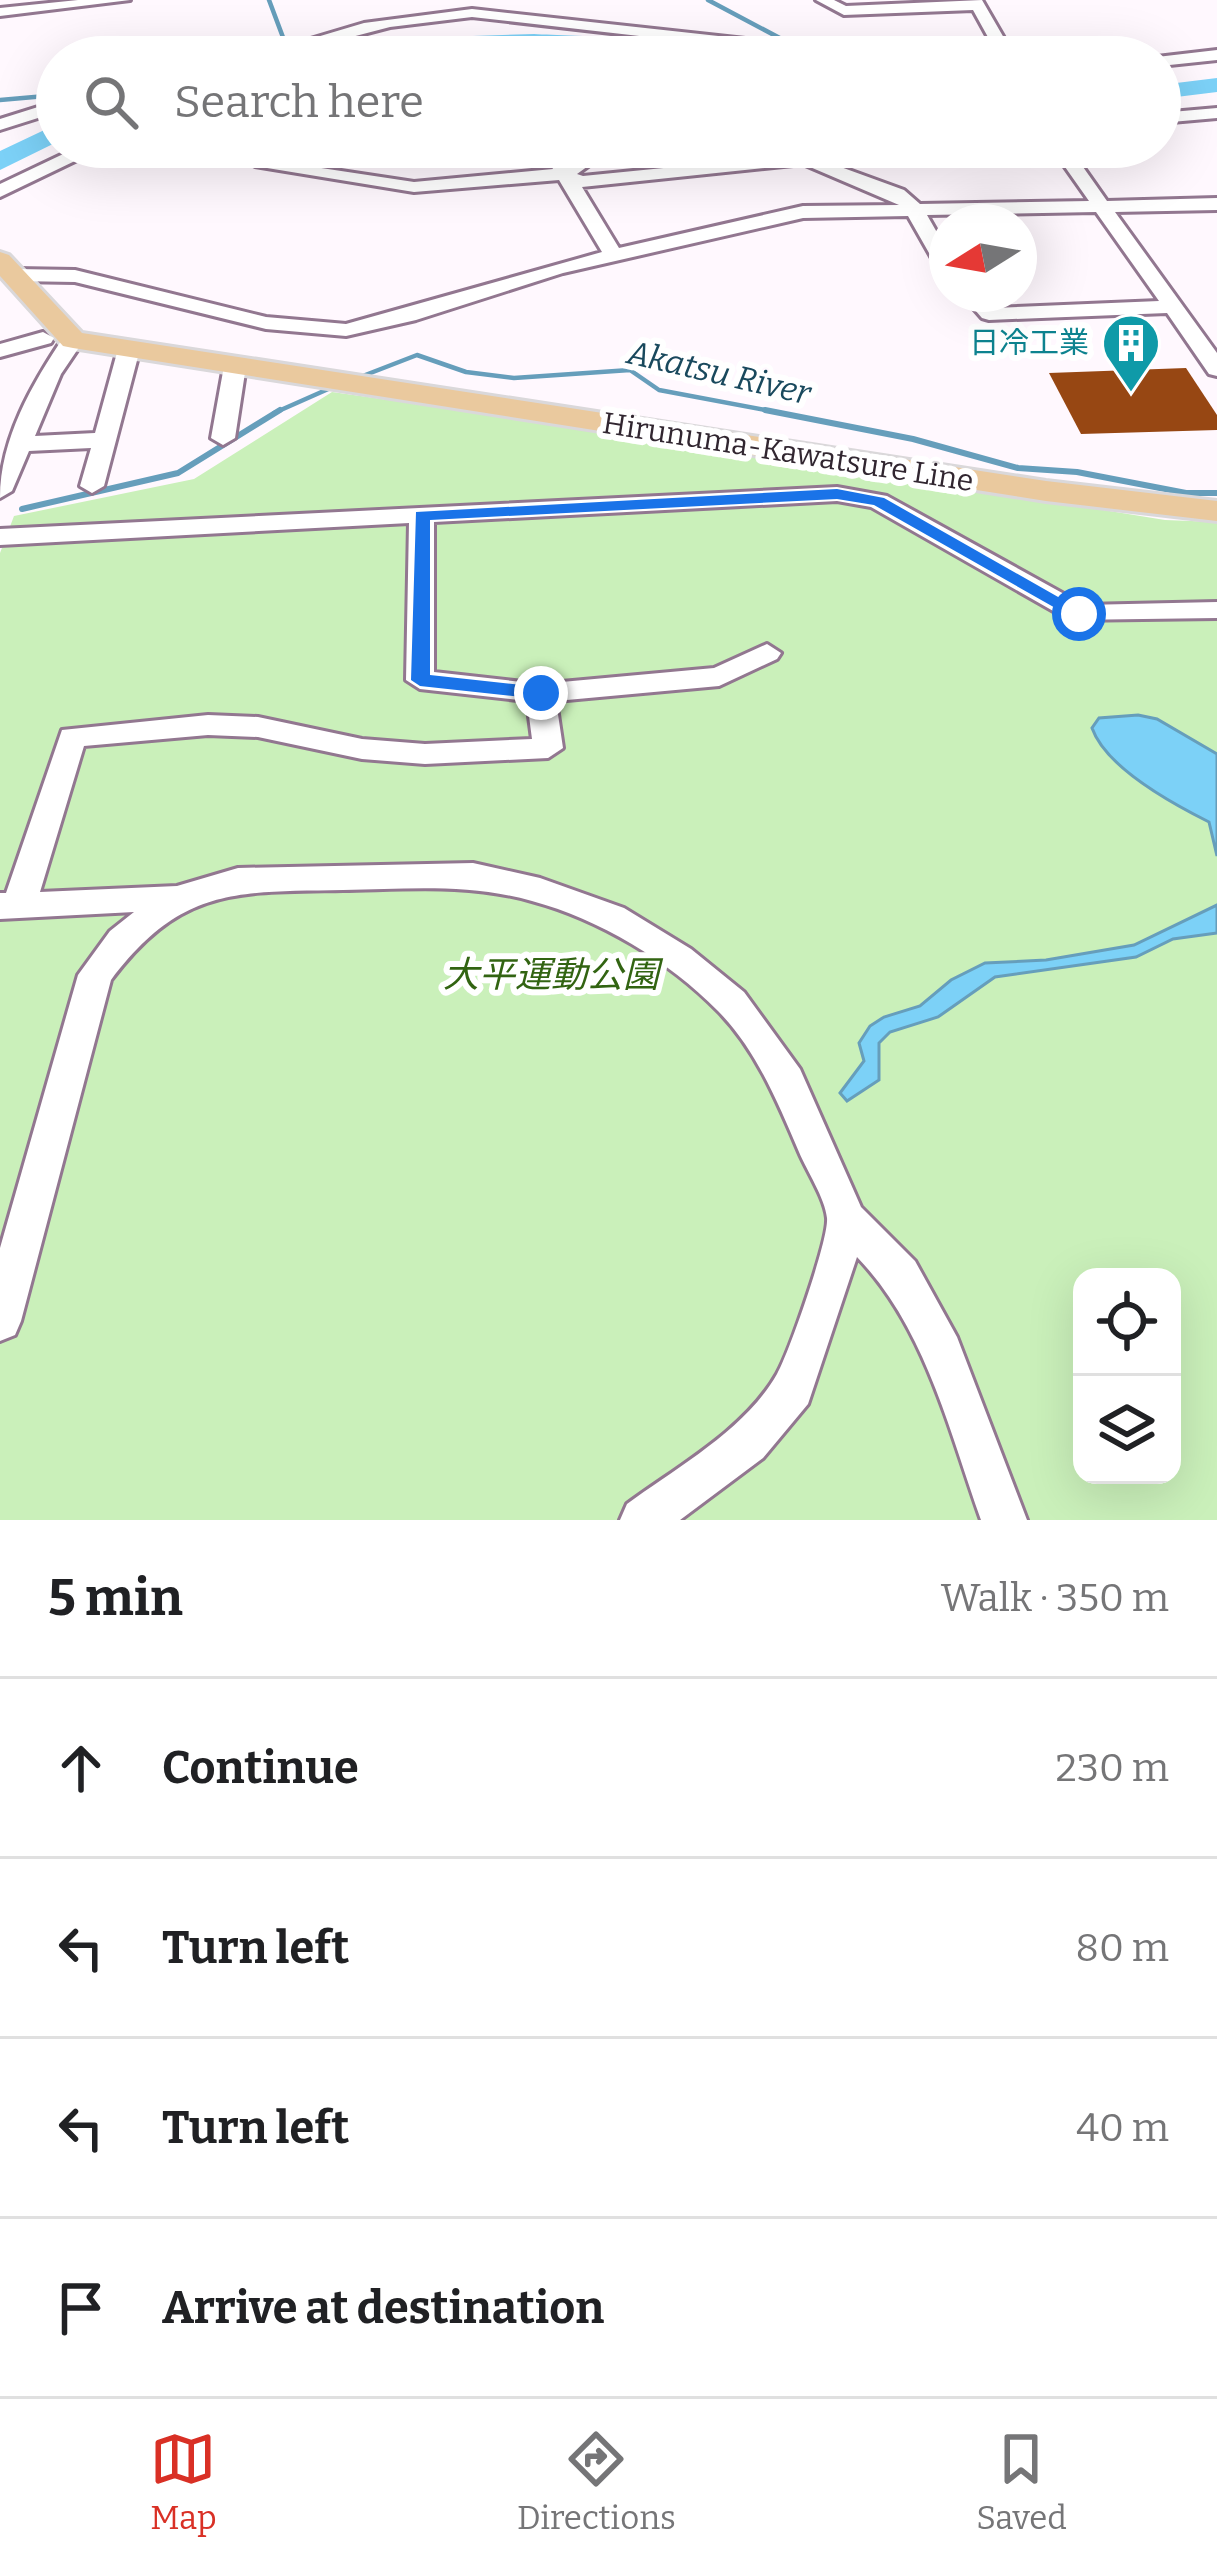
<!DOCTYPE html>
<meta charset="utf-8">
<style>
body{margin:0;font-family:Bitter,"Noto Sans JP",serif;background:#f2f2f2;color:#202124}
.controls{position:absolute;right:36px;bottom:36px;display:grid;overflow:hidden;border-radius:24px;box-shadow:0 12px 48px #0002}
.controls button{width:108px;height:108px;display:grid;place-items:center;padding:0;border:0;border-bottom:3px solid #e0e0e0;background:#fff;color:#202124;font:60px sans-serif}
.compass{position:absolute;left:929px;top:204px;width:108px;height:108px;border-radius:50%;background:#fff;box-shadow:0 12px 48px #0002;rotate:259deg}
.stop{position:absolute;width:36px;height:36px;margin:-27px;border:9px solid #1a73e8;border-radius:50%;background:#fff}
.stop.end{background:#1a73e8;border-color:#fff;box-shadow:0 3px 12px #0008}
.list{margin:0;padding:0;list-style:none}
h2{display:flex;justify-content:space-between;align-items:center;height:156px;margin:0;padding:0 48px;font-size:51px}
h2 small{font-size:39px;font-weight:400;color:#757577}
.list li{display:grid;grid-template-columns:78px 1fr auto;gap:36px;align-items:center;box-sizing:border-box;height:180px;padding:0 48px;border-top:3px solid #e0e0e0}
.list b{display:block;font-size:45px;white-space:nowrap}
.list em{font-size:39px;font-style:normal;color:#757577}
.icon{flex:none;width:66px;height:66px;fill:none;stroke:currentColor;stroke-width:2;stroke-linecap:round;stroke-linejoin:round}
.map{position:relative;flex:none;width:1217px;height:1520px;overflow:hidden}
.search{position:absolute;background:#fff;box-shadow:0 12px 48px #0002;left:36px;right:36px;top:36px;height:132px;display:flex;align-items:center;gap:30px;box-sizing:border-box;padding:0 42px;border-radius:66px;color:#757577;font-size:45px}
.sheet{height:876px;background:#fff}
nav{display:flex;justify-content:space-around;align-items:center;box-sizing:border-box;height:168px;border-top:3px solid #e0e0e0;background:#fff;font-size:33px;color:#757577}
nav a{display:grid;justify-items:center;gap:6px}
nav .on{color:#d93025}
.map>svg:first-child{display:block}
.green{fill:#caf0ba;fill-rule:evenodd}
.water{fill:#7cd1f7;stroke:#669ebb;stroke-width:3}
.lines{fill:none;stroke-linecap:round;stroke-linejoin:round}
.stream-far1{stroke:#669ebb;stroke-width:4.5}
.stream{stroke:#669ebb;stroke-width:6}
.river{fill:#7cd1f7;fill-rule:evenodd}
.building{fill:#974713}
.minor-casing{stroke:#927790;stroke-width:6}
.major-casing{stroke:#dad8da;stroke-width:6}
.minor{fill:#fff;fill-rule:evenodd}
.major{fill:#eac99e;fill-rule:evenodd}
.route{fill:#1a73e8}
.labels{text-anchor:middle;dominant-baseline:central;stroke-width:12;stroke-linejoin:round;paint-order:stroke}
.far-culture-label{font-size:30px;fill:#0d838f;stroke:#fff;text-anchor:end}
.far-street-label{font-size:30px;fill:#312630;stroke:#fff}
.far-water-label{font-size:33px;font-style:italic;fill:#19495d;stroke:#fff}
.park-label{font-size:36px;font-style:italic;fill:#326412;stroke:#fff}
</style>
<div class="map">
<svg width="1217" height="1520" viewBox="0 0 1217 1520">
<rect width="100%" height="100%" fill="#fff8fe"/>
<!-- green -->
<path class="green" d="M 332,392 L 659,438 L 1165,520 L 1217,522 L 1217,1520 L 0,1520 L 0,553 L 14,516 L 194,479 ZM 1082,1277 L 1172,1277 L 1172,1475 L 1082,1475 Z"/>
<!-- water -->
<path class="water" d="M 1138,715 L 1157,719 L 1217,754 L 1217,856 L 1209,822 C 1173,804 1106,768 1092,728 L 1099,718 Z
M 1217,905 L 1217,933 L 1173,939 L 1136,957 L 995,977 L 938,1017 L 890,1032 L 879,1043 L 879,1080 L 847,1101 L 840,1093 L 864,1061 L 859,1043 L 870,1026 L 884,1017 L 920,1006 L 951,980 L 985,963 L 1046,960 L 1134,945 Z"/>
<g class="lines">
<!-- stream-far1 -->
<path class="stream-far1" d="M 708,0 L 791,44 L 783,57
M 214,57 L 284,40 L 269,0
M 0,100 L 57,95
M 355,379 L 417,355 L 466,372 L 514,378 L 630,370 L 659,390 L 781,413
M 274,413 L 335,386"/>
<!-- stream -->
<path class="stream" d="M 765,410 L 913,439 L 1018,468 L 1077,472 L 1186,493 L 1217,493
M 22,509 L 178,473 L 280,410"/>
<!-- river -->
<path class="river" d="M 534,34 C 570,36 703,38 726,57 L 534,48 L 341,57 L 345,52 L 443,37 Z
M 1217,78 L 1217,92 L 1160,99 L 1160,85 Z
M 57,124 L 57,142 L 0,170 L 0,151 Z"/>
</g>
<!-- building -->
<path class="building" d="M 1186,368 L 1217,415 L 1217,430 L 1081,434 L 1049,373 Z"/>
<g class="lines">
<defs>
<path id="minor" d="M 78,0 L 130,0 L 0,16 L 0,8 Z
M 816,0 L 834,0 L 846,6 L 982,0 L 1015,57 L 999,57 L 973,10 L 844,15 Z
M 472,9 L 864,52 L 872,57 L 822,57 L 472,17 L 390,27 L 275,57 L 250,57 L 364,23 Z
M 1217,50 L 1217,60 L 1160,66 L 1157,57 Z
M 57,101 L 57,112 L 0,130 L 0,119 Z
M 1217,108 L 1217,118 L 1160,123 L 1160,113 Z
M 78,147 L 104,147 L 0,197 L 0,184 Z
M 542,147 L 556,147 L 567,164 L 577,159 L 573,147 L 591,147 L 595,161 L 577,174 L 583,176 L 805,154 L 904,190 L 920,204 L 1089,201 L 1051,147 L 1069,147 L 1107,201 L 1217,198 L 1217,210 L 1115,212 L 1217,353 L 1217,376 L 1209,374 L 1167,313 L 989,320 L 982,318 L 961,294 L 982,294 L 995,308 L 1159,301 L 1096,212 L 927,215 L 947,250 L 947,273 L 937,267 L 908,216 L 803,218 L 563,273 L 416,320 L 346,336 L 266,329 L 75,282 L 16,281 L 6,275 L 16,269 L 75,270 L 266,317 L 346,324 L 602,252 L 559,180 L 414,192 L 261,167 L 255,166 L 255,158 L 414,182 L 553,169 ZM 803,164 L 899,205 L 803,206 L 619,248 L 582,187 Z
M 43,332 L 54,338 L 51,343 L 0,357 L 0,344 Z
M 73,334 L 84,340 L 61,374 L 35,436 L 95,433 L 118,349 L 129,343 L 140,349 L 104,486 L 92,493 L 80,486 L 91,448 L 29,451 L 12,491 L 0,498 C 0,439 32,384 65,335 Z
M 235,359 L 246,366 L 235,438 L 223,445 L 211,438 L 224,366 Z
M 837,487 L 887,496 L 1084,605 L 1217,602 L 1217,618 L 1069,620 L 871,507 L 837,501 L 434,522 L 434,672 L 540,684 L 714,668 L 767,644 L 781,653 L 777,659 L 719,686 L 556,701 L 563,748 L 548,758 L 425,764 L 362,759 L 258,737 L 208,735 L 84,746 L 40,892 L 177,886 L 238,868 L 473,863 L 540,878 L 624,908 L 691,949 L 744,992 L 800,1069 L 861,1207 L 915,1261 L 957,1337 L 1027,1520 L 981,1520 C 949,1430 925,1327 857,1257 L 808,1404 L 763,1458 L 680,1520 L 620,1520 L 627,1504 C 677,1467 745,1430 777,1374 C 789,1353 829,1239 827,1218 C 825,1198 807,1171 799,1152 C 778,1103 756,1049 718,1011 C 669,961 599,919 532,901 C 469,883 407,889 343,890 C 236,892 181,887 111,980 L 21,1321 L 15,1335 L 0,1341 L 0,1248 L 78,975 L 110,931 L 134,912 L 0,919 L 0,893 L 6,893 L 62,730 L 208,715 L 258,717 L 362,739 L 425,744 L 532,739 L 527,701 L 420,689 L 406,680 L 409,523 L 0,545 L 0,529 Z"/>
<path id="major" d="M 0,252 L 9,255 L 82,333 L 1046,481 L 1217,501 L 1217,521 L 1046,501 L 73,348 L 63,346 L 0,276 Z"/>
</defs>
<!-- minor casing -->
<use href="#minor" class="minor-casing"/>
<!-- major casing -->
<use href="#major" class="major-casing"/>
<!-- minor -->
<use href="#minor" class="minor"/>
<!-- major -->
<use href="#major" class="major"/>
</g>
<!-- route -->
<path class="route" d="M 837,489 L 884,498 L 1088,614 L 1073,618 L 874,505 L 837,499 L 430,520 L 430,675 L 541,687 L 550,693 L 541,699 L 420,686 L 411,680 L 416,512 Z"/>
<!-- icons -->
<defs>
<symbol id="building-pin" viewBox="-11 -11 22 30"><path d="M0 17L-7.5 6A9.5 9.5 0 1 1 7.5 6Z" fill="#0f9aa8" stroke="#fff"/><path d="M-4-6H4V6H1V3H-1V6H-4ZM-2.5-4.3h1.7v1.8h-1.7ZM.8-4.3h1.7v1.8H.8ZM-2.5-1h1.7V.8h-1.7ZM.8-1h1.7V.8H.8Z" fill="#fff"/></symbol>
</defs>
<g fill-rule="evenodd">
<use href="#building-pin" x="1098" y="310" width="66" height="90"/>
</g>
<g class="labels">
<!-- far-culture labels -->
<g class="far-culture-label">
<text x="1089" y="343">日冷工業</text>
</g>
<!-- far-street labels -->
<g class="far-street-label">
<text transform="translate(788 452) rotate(9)">Hirunuma-Kawatsure Line</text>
</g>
<!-- far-water labels -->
<g class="far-water-label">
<text transform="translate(719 373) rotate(13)">Akatsu River</text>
</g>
<!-- park labels -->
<g class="park-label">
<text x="551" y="975">大平運動公園</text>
</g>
</g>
</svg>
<div class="controls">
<button><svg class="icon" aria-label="locate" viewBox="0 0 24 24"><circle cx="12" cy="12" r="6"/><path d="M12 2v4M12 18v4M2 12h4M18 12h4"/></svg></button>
<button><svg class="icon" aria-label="layers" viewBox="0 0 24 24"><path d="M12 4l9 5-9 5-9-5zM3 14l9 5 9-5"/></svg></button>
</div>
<svg class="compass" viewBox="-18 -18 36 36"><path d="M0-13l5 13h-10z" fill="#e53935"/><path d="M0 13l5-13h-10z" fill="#757577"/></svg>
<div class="stop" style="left:1079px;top:614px"></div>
<div class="stop end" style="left:541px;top:693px"></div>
<div class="search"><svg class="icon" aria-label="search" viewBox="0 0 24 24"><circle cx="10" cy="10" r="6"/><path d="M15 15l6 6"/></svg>Search here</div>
</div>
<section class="sheet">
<h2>5 min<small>Walk · 350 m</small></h2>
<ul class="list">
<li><svg class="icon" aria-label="ahead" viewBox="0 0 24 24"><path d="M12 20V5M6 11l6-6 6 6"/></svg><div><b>Continue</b></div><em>230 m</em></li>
<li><svg class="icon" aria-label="left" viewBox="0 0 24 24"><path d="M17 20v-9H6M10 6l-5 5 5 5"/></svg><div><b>Turn left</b></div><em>80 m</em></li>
<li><svg class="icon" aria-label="left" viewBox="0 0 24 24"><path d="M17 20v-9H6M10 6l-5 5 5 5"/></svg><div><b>Turn left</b></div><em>40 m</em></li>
<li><svg class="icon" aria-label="arrive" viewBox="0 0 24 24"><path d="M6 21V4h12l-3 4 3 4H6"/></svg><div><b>Arrive at destination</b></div></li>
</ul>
</section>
<nav>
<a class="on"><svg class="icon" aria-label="map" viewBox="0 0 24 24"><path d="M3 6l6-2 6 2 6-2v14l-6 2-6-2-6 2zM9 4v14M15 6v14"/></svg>Map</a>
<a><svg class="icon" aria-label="directions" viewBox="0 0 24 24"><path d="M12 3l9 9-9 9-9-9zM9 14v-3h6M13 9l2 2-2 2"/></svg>Directions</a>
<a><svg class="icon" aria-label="saved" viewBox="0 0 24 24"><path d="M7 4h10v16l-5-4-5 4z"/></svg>Saved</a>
</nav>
